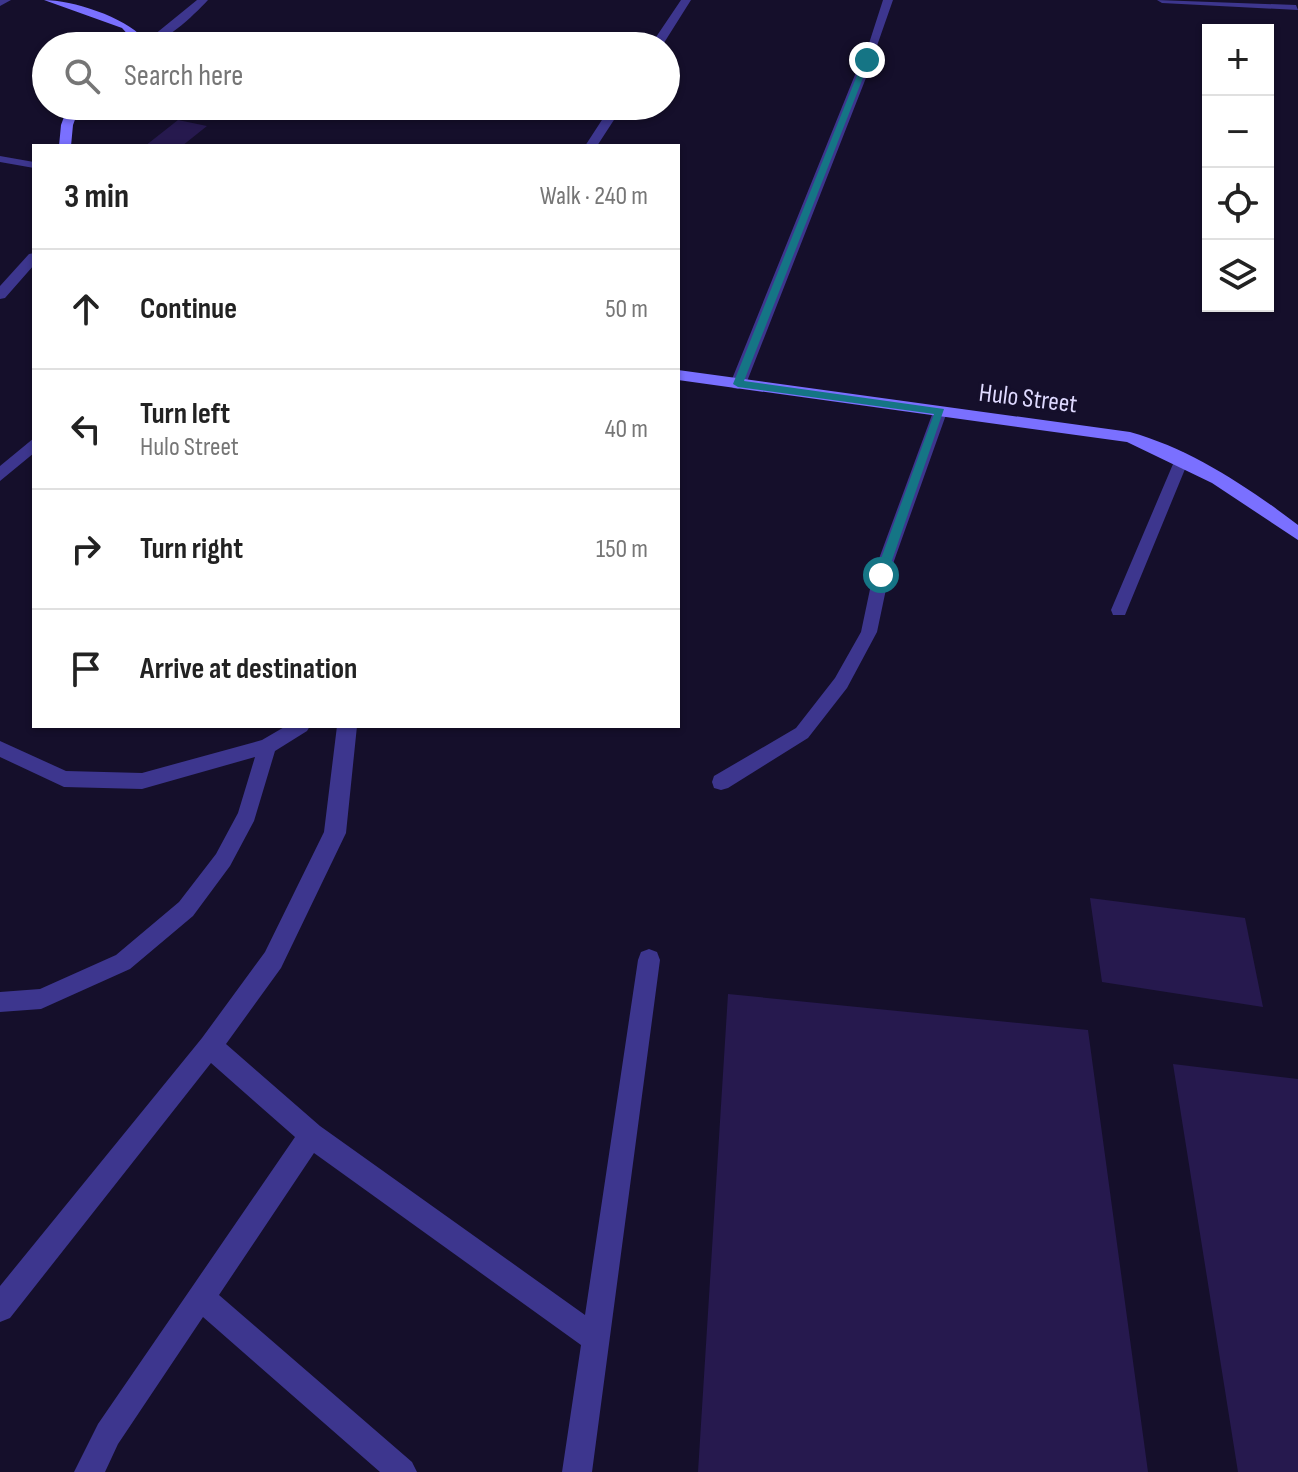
<!DOCTYPE html>
<meta charset="utf-8">
<style>
body{margin:0;font-family:"Sofia Sans Condensed",sans-serif;background:#f6f6f6;color:#222}
.controls{position:absolute;right:24px;top:24px;display:grid;overflow:hidden;border-radius:0px;box-shadow:0 2px 6px #0004}
.controls button{width:72px;height:72px;display:grid;place-items:center;padding:0;border:0;border-bottom:2px solid #e0e0e0;background:#fff;color:#222;font:40px sans-serif}
.stop{position:absolute;width:24px;height:24px;margin:-18px;border:6px solid #157585;border-radius:50%;background:#fff}
.stop.end{background:#157585;border-color:#fff;box-shadow:0 2px 8px #0008}
.list{margin:0;padding:0;list-style:none}
h2{display:flex;justify-content:space-between;align-items:center;height:104px;margin:0;padding:0 32px;font-size:34px}
h2 small{font-size:26px;font-weight:400;color:#767676}
.list li{display:grid;grid-template-columns:52px 1fr auto;gap:24px;align-items:center;box-sizing:border-box;height:120px;padding:0 32px;border-top:2px solid #e0e0e0}
.list b{display:block;font-size:30px;white-space:nowrap}
.list p{margin:0;font-size:26px;white-space:nowrap;color:#767676}
.list em{font-size:26px;font-style:normal;color:#767676}
.icon{flex:none;width:44px;height:44px;fill:none;stroke:currentColor;stroke-width:2;stroke-linecap:round;stroke-linejoin:round}
.map{position:relative;flex:none;width:1298px;height:1472px;overflow:hidden}
.search{position:absolute;background:#fff;box-shadow:0 2px 6px #0004;left:32px;top:32px;width:648px;height:88px;display:flex;align-items:center;gap:20px;box-sizing:border-box;padding:0 28px;border-radius:44px;color:#767676;font-size:30px}
.panel{position:absolute;background:#fff;box-shadow:0 2px 6px #0004;left:32px;top:144px;width:648px;height:584px;border-radius:0px}
.map>svg:first-child{display:block}
.building{fill:#26194e}
.lines{fill:none;stroke-linecap:round;stroke-linejoin:round}
.service{fill:#3d368e;fill-rule:evenodd}
.minor{fill:#3d368e;fill-rule:evenodd}
.secondary{fill:#7a70ff;fill-rule:evenodd}
.route{fill:#157585}
.labels{text-anchor:middle;dominant-baseline:central;stroke-width:6;stroke-linejoin:round;paint-order:stroke}
.street-label{font-size:26px;fill:#dfd9ff;stroke:#150f2b}
</style>
<div class="map">
<svg width="1298" height="1472" viewBox="0 0 1298 1472">
<rect width="100%" height="100%" fill="#150f2b"/>
<!-- building -->
<path class="building" d="M 178,120 L 207,126 L 182,146 L 145,146 Z
M 1090,898 L 1245,918 L 1263,1007 L 1102,982 Z
M 728,994 L 1088,1030 L 1148,1472 L 698,1472 Z
M 1173,1064 L 1298,1079 L 1298,1472 L 1238,1472 Z"/>
<g class="lines">
<!-- service -->
<path class="service" d="M 0,0 L 11,0 L 0,6 Z
M 883,0 L 893,0 L 872,60 L 863,62 Z
M 1157,0 L 1296,5 L 1298,10 L 1162,3 Z
M 0,156 L 34,162 L 34,168 L 0,162 Z
M 940,407 L 947,412 L 889,575 L 877,632 L 847,688 L 808,738 L 728,788 L 721,790 L 714,788 L 712,782 L 714,776 L 796,728 L 835,678 L 861,632 L 873,575 L 933,412 Z
M 1183,452 L 1190,457 L 1127,610 L 1125,615 L 1113,615 L 1111,610 L 1176,457 Z
M 286,726 L 310,726 L 307,731 L 275,751 L 254,821 L 230,866 L 193,916 L 130,969 L 41,1009 L 0,1012 L 0,992 L 40,989 L 116,955 L 179,902 L 216,854 L 238,813 L 255,757 L 142,789 L 64,787 L 0,757 L 0,741 L 66,771 L 142,773 L 262,740 Z"/>
<!-- minor -->
<path class="minor" d="M 197,0 L 208,0 C 191,18 156,53 130,44 L 154,35 Z
M 681,0 L 691,0 L 662,46 L 650,46 Z
M 867,57 L 873,60 L 746,384 L 738,389 L 733,388 L 730,384 L 861,60 Z
M 611,106 L 623,106 L 597,146 L 585,146 Z
M 34,253 L 34,265 L 5,298 L 0,299 L 0,286 L 29,254 Z
M 34,438 L 34,453 L 0,481 L 0,466 Z
M 337,726 L 357,726 L 346,833 L 281,968 L 226,1044 L 320,1126 L 585,1315 L 638,960 L 641,952 L 649,949 L 657,952 L 660,960 L 592,1472 L 562,1472 L 581,1345 L 314,1153 L 219,1295 L 412,1462 L 417,1472 L 380,1472 L 203,1317 L 118,1444 L 105,1472 L 74,1472 L 98,1424 L 295,1137 L 211,1063 L 10,1318 L 0,1322 L 0,1286 L 202,1038 L 265,952 L 324,832 Z"/>
<!-- secondary -->
<path class="secondary" d="M 44,0 C 72,0 125,17 143,38 L 141,46 L 129,46 L 132,39 L 122,28 Z
M 68,106 L 80,106 L 73,125 L 71,146 L 59,146 L 61,125 Z
M 678,370 L 1130,432 C 1191,449 1248,487 1298,525 L 1298,540 L 1212,483 L 1127,442 L 678,380 Z"/>
</g>
<!-- route -->
<path class="route" d="M 864,58 L 870,60 L 744,381 L 944,409 L 887,575 L 881,579 L 875,575 L 934,414 L 738,387 L 733,384 Z"/>
<g class="labels">
<!-- street labels -->
<g class="street-label">
<text transform="translate(1028 399) rotate(7)">Hulo Street</text>
</g>
</g>
</svg>
<div class="controls">
<button>+</button>
<button>−</button>
<button><svg class="icon" aria-label="locate" viewBox="0 0 24 24"><circle cx="12" cy="12" r="6"/><path d="M12 2v4M12 18v4M2 12h4M18 12h4"/></svg></button>
<button><svg class="icon" aria-label="layers" viewBox="0 0 24 24"><path d="M12 4l9 5-9 5-9-5zM3 14l9 5 9-5"/></svg></button>
</div>
<div class="stop" style="left:881px;top:575px"></div>
<div class="stop end" style="left:867px;top:60px"></div>
<div class="search"><svg class="icon" aria-label="search" viewBox="0 0 24 24"><circle cx="10" cy="10" r="6"/><path d="M15 15l6 6"/></svg>Search here</div>
<section class="panel">
<h2>3 min<small>Walk · 240 m</small></h2>
<ul class="list">
<li><svg class="icon" aria-label="ahead" viewBox="0 0 24 24"><path d="M12 20V5M6 11l6-6 6 6"/></svg><div><b>Continue</b></div><em>50 m</em></li>
<li><svg class="icon" aria-label="left" viewBox="0 0 24 24"><path d="M17 20v-9H6M10 6l-5 5 5 5"/></svg><div><b>Turn left</b><p>Hulo Street</p></div><em>40 m</em></li>
<li><svg class="icon" aria-label="right" viewBox="0 0 24 24"><path d="M7 20v-9h11M14 6l5 5-5 5"/></svg><div><b>Turn right</b></div><em>150 m</em></li>
<li><svg class="icon" aria-label="arrive" viewBox="0 0 24 24"><path d="M6 21V4h12l-3 4 3 4H6"/></svg><div><b>Arrive at destination</b></div></li>
</ul>
</section>
</div>
